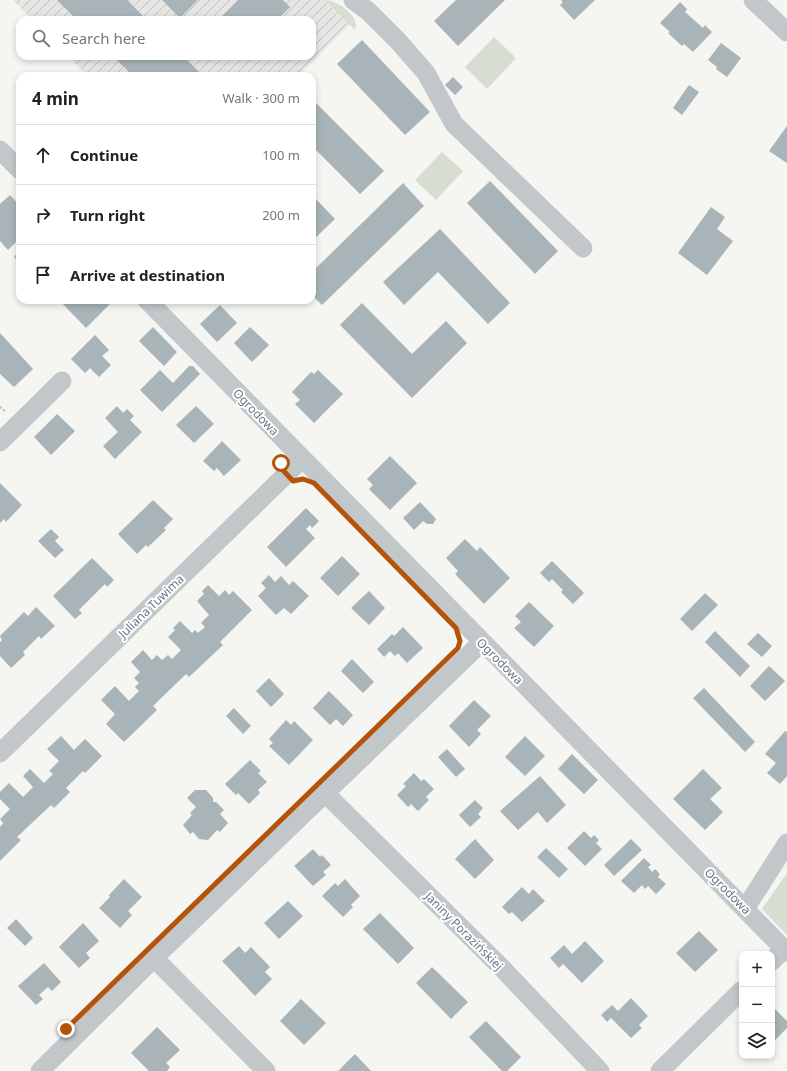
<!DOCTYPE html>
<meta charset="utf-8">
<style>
body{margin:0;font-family:"Noto Sans",sans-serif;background:#f2f2f2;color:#222}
.controls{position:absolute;right:12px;bottom:12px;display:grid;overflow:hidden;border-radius:8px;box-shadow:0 2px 6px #0003}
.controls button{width:36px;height:36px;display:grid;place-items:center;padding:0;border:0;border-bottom:1px solid #e0e0e0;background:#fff;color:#222;font:20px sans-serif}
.stop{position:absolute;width:12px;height:12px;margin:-9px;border:3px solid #b45309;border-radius:50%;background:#fff}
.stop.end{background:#b45309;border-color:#fff;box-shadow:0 1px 4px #0008}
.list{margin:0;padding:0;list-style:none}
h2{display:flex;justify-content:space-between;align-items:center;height:52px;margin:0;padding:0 16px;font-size:17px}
h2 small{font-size:13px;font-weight:400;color:#767676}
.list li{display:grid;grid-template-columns:26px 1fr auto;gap:12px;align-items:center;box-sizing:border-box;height:60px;padding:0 16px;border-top:1px solid #e0e0e0}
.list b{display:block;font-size:15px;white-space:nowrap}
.list em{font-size:13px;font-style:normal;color:#767676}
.icon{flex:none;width:22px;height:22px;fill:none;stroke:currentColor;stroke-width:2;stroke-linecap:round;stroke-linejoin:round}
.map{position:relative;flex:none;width:787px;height:1071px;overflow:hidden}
.search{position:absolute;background:#fff;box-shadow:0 2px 6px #0003;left:16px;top:16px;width:300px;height:44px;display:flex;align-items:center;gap:10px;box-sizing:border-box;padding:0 14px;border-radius:12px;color:#767676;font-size:15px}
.panel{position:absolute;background:#fff;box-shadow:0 2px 6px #0003;left:16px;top:72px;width:300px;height:232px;border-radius:12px}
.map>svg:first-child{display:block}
.industrial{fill:url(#industrial-furrows)}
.green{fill:#d7ddd1}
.building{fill:#a8b4b7}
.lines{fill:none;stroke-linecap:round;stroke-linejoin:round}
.path{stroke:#bdc0c2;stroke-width:2.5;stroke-dasharray:2 2;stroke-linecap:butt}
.minor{stroke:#c2c7ca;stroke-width:19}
.route{stroke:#b45309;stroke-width:5}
.labels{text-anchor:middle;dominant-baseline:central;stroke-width:4;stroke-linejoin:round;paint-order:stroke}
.street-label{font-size:12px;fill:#617a85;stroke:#fff}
</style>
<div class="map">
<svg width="787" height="1071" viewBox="0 0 787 1071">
<defs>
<pattern id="industrial-furrows" width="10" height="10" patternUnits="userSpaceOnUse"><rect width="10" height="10" fill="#e6e6e4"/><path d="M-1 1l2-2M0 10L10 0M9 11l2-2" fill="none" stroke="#bebfbe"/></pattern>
</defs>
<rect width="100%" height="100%" fill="#f5f5f1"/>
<!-- industrial -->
<path class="industrial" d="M 13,0 L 325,0 L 350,24 L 298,76 L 87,76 L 68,56 L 312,56 L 312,20 L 32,20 Z"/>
<!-- green -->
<path class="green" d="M 325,0 C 336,0 361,16 355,30 Z
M 494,37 L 516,58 L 487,89 L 465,67 Z
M 442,152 L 463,171 L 436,200 L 415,180 Z
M 787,873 L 787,935 L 762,909 Z"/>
<!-- building -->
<path class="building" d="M 57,0 L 127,0 L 147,20 L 77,20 Z
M 162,0 L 198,0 L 180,18 Z
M 238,0 L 283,0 L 290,7 L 277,20 L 218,20 Z
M 456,0 L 505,0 L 458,46 L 434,21 Z
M 561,0 L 595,0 L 574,20 L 560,5 L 563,2 Z
M 680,2 L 687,9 L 685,12 L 703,28 L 705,25 L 712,32 L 693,52 L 684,44 L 682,46 L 668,33 L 670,32 L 660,23 Z
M 362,40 L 430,112 L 405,135 L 337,64 Z
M 721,43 L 741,58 L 727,77 L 716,69 L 717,67 L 708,60 Z
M 113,56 L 183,56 L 203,76 L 133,76 Z
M 453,77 L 463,87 L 455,95 L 445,85 Z
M 689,85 L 699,92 L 682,115 L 673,108 Z
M 312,99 L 384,171 L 360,194 L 312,146 Z
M 787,126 L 787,163 L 769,151 Z
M 490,181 L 558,251 L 535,274 L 467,203 Z
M 403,183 L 424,206 L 322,305 L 312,295 L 312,272 Z
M 10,195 L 20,206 L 20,238 L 8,250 L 0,241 L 0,204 Z
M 312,195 L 335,219 L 312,241 Z
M 711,207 L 725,217 L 717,229 L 733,241 L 707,275 L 678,253 Z
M 440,229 L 510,303 L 488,324 L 438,272 L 404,305 L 383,282 Z
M 20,250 L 20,263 L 14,257 Z
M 59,300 L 107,300 L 111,303 L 86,328 Z
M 362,303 L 412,354 L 446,321 L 467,343 L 412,398 L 340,325 Z
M 220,305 L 237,323 L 217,342 L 200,324 Z
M 153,327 L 177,352 L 164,366 L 139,341 Z
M 250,327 L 269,345 L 252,362 L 234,343 Z
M 0,333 L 33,369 L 14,387 L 0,374 Z
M 95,335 L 109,350 L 102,356 L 111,365 L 99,377 L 90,368 L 85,373 L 71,359 Z
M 189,366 L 193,366 L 200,374 L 162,412 L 140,390 L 160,370 L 173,383 Z
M 318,370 L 343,394 L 314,423 L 295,404 L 300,400 L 292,392 L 311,372 L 314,374 Z
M 117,406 L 123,413 L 127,409 L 134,416 L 130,420 L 142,432 L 115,459 L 103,446 L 118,432 L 105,418 Z
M 196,406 L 214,424 L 194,443 L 176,425 Z
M 57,414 L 75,431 L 51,455 L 34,437 Z
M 222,441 L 241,460 L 224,476 L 217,468 L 214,471 L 203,461 Z
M 390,456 L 417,483 L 390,510 L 369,489 L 373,485 L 367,479 Z
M 0,483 L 22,505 L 6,522 L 4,519 L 0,523 Z
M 153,500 L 173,519 L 164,528 L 166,530 L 148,547 L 146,545 L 137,554 L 118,534 Z
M 420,502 L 436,519 L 433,524 L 427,524 L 423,521 L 414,530 L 403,518 Z
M 306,508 L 319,521 L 312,528 L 310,525 L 306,529 L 315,538 L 286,567 L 267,547 Z
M 51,529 L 59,537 L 55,541 L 64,550 L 55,558 L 38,541 Z
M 465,539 L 477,551 L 480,547 L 510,578 L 484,604 L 455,574 L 458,571 L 446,558 Z
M 342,556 L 360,574 L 338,596 L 320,578 Z
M 92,558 L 114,580 L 107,587 L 105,584 L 79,610 L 82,613 L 75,619 L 53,596 Z
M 552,561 L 584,593 L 573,604 L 561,592 L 563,590 L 552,579 L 549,582 L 540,573 Z
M 269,575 L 275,582 L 281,576 L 289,585 L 293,581 L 309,596 L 291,614 L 284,608 L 276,615 L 258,596 L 266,588 L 261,583 Z
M 208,585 L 219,596 L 225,590 L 229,595 L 233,591 L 252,610 L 220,642 L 223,645 L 189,677 L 186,674 L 153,706 L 157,710 L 124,742 L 106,724 L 115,714 L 101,700 L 115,686 L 129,701 L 139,691 L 135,687 L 139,683 L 134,678 L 140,672 L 131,662 L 143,650 L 152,660 L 157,655 L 162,660 L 168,655 L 172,659 L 181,650 L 168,637 L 175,630 L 173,628 L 180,621 L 192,633 L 195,630 L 198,633 L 205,627 L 201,623 L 209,615 L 197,601 L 204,594 L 202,591 Z
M 369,591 L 385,608 L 369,625 L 351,608 Z
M 705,593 L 718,605 L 692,631 L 680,619 Z
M 529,602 L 554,626 L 534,647 L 514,628 L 521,622 L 515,616 Z
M 36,607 L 55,626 L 41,639 L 39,636 L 23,652 L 25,655 L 11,668 L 0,656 L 0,642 L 2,640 L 0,636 L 24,612 L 28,616 Z
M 403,627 L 423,648 L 407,663 L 398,653 L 395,656 L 390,651 L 384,657 L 377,649 L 392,634 L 394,636 Z
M 715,631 L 750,666 L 740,677 L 705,642 Z
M 758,633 L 772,646 L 762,657 L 747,644 Z
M 352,659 L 374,682 L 363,693 L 341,671 Z
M 769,666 L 785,681 L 765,701 L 750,686 Z
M 269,678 L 284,694 L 271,707 L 256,691 Z
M 704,688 L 755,742 L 745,752 L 693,698 Z
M 329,691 L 353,715 L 343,726 L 336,719 L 330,725 L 313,708 Z
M 474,700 L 491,716 L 477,730 L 481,734 L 469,747 L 449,726 Z
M 234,708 L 251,726 L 243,734 L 226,716 Z
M 286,720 L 291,725 L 294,721 L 313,740 L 289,765 L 269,746 L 273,743 L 269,739 Z
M 785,731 L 787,732 L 787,776 L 780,784 L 767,773 L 776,763 L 765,754 Z
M 61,736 L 74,750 L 85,739 L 102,756 L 85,773 L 83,771 L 66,788 L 70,792 L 54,808 L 51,805 L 17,837 L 21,840 L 0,861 L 0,827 L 3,823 L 0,819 L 10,809 L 0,799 L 0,792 L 9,783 L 23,797 L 33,787 L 23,776 L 30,769 L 44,783 L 53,774 L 49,771 L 59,761 L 47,749 Z
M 525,736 L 545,756 L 525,776 L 505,757 Z
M 447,749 L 465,769 L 456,777 L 438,757 Z
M 572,754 L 598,780 L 584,794 L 558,769 Z
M 250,760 L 261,771 L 258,773 L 267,782 L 258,790 L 260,793 L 249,804 L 238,793 L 236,795 L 225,784 Z
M 703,769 L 722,788 L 710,799 L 723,812 L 705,830 L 673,799 Z
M 414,773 L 421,781 L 424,779 L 434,789 L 426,797 L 429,800 L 418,811 L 411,804 L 408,807 L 397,795 L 406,786 L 403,784 Z
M 540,776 L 566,805 L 547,823 L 538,812 L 518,830 L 500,811 Z
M 195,790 L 206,790 L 213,798 L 213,802 L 216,802 L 224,810 L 220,814 L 228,823 L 220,832 L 217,830 L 208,840 L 199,839 L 193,832 L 190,834 L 183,825 L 192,815 L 190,813 L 196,807 L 187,798 Z
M 475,800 L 483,808 L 478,814 L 481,817 L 470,827 L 459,815 Z
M 584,831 L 591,838 L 594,835 L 599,840 L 596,843 L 602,849 L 585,866 L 567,848 Z
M 475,839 L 494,860 L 475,879 L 455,859 Z
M 631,839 L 642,850 L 614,876 L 604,865 Z
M 546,848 L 568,869 L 559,878 L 537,857 Z
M 313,849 L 320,857 L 322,855 L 331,865 L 323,872 L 326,875 L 313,886 L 294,866 Z
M 644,858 L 651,865 L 648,867 L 652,872 L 655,869 L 660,874 L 658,877 L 666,884 L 656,894 L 648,886 L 645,889 L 642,885 L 634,893 L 621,881 Z
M 124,879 L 142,897 L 128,911 L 132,915 L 120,928 L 99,908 L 110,897 L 109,895 Z
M 345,879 L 360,896 L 351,905 L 353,907 L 343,917 L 322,896 L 335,883 L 338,886 Z
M 522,887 L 529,894 L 533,889 L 545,901 L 522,922 L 512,912 L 509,914 L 502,907 Z
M 288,901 L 303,916 L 279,939 L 264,923 Z
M 380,913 L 414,948 L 398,964 L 363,929 Z
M 16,919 L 33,938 L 25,946 L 7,928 Z
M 83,923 L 99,941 L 86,953 L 90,958 L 79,968 L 59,947 Z
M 699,931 L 718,950 L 695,972 L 676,953 Z
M 585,941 L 604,961 L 582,983 L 563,964 L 559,968 L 550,958 L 564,945 L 572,954 Z
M 239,946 L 245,953 L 251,947 L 270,967 L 265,972 L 272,979 L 255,996 L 222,961 Z
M 44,963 L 61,982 L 52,991 L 48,987 L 39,995 L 43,999 L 36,1005 L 18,986 Z
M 432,967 L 468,1002 L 451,1019 L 416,983 Z
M 631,998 L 648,1016 L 639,1025 L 642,1028 L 631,1038 L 611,1018 L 607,1022 L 601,1015 L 612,1005 L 618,1011 Z
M 301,999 L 326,1023 L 304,1045 L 280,1021 Z
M 773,1007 L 787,1021 L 787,1028 L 772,1043 L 772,1008 Z
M 486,1021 L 521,1057 L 507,1071 L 502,1071 L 469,1037 Z
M 157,1027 L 180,1050 L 166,1063 L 170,1067 L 167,1071 L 149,1071 L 131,1053 Z
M 355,1054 L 371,1071 L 338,1071 Z"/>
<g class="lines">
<!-- path -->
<path class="path" d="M 0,407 L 6,412"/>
<!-- minor -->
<path class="minor" d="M 353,0 L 368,11 L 399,42 L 426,73 L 454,124 L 583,248
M 753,0 L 787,32
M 0,150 L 20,170
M 147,300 L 787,952
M 0,442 L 62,381
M 0,753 L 302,459
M 326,794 L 499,965 L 600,1071
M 745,909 L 787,843
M 154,958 L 266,1071
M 772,961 L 784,949
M 40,1071 L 154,958 L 482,642
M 660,1071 L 742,990"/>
</g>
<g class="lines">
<!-- route -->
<path class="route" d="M 66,1029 L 458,648 L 460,641 L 456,628 L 314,483 L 303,479 L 293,481 L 280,467 L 281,463"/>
</g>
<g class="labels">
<!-- street labels -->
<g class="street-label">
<text transform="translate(256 412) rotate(46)">Ogrodowa</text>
<text transform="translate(151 606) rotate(-44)">Juliana Tuwima</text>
<text transform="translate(500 661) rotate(45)">Ogrodowa</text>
<text transform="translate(728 891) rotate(45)">Ogrodowa</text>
<text transform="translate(464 931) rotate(45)">Janiny Porazińskiej</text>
</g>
</g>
</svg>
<div class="controls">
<button>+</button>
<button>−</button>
<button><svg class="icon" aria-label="layers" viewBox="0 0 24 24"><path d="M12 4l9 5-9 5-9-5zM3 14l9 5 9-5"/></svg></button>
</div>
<div class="stop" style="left:281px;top:463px"></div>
<div class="stop end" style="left:66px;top:1029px"></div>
<div class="search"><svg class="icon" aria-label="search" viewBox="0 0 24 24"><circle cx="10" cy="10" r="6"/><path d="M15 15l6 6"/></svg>Search here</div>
<section class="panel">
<h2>4 min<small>Walk · 300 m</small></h2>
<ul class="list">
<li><svg class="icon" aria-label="ahead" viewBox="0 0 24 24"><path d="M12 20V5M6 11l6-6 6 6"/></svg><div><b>Continue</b></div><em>100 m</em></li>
<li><svg class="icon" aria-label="right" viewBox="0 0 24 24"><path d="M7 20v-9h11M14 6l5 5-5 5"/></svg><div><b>Turn right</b></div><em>200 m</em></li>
<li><svg class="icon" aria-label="arrive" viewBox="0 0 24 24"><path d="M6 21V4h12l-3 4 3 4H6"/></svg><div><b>Arrive at destination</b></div></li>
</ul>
</section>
</div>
